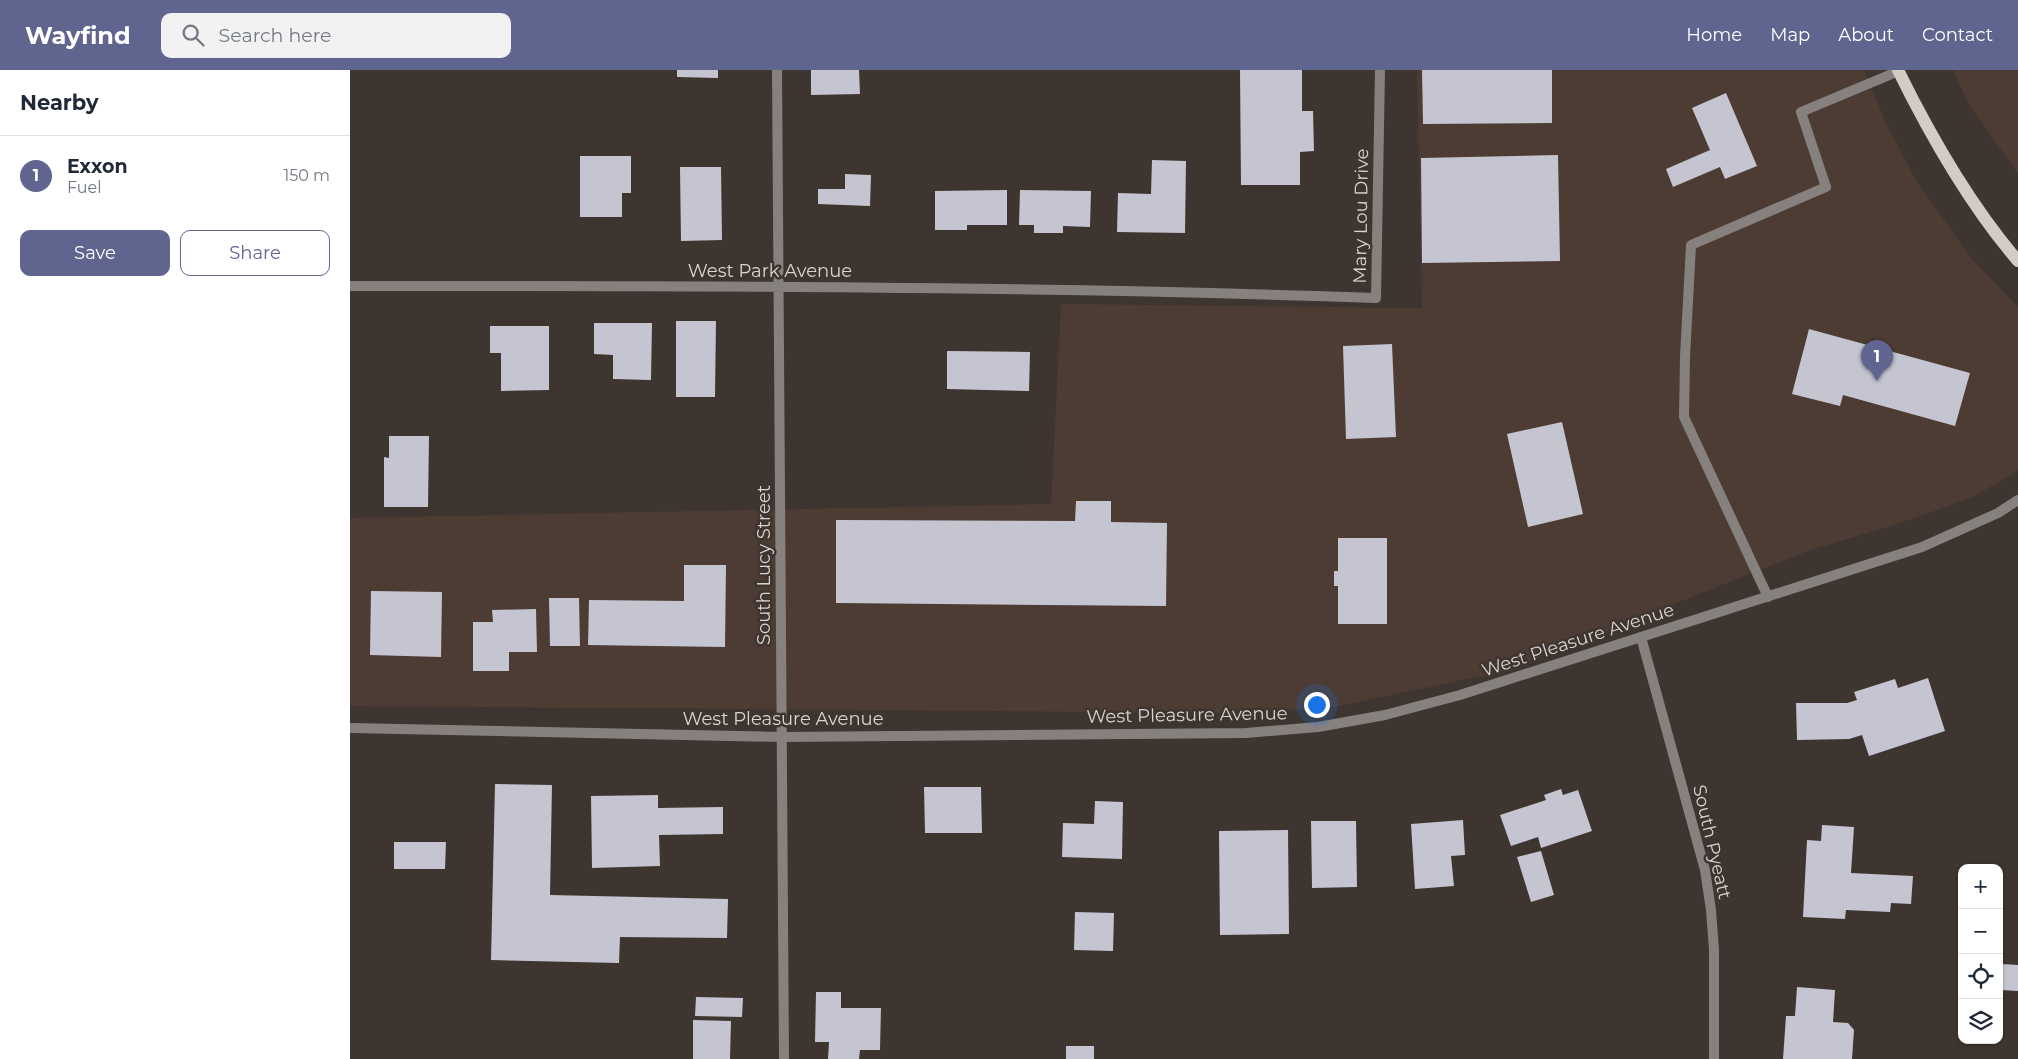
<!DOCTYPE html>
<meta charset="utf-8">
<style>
body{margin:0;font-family:Montserrat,sans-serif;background:#f2f2f3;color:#1f2937}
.controls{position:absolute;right:15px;bottom:15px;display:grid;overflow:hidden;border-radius:10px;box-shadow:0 1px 4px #0004}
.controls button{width:45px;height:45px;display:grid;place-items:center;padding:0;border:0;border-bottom:1px solid #e0e1e3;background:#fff;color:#1f2937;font:25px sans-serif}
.you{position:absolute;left:966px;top:634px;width:18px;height:18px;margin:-12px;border:4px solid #fff;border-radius:50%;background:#1a73e8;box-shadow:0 0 0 8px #1a73e833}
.badge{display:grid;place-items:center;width:32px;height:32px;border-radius:50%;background:#60658f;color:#fff;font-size:16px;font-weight:700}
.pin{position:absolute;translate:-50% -41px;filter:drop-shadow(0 1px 2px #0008)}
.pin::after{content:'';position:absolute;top:26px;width:18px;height:15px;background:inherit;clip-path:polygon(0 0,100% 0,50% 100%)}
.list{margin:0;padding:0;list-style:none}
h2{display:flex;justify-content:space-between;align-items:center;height:65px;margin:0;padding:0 20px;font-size:21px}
h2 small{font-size:16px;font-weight:400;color:#747a83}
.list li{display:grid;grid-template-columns:32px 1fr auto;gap:15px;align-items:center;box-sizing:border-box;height:80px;padding:0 20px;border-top:1px solid #e0e1e3}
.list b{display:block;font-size:19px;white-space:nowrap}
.list p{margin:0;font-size:16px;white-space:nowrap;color:#747a83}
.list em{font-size:16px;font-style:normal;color:#747a83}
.actions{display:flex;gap:10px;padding:15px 20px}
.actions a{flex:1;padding:11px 0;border:1px solid #60658f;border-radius:10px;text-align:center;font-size:18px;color:#60658f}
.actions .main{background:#60658f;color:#fff}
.icon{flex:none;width:28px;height:28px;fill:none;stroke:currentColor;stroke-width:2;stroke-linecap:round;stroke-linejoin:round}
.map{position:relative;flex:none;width:1668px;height:989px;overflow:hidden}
header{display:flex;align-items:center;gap:30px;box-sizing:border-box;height:70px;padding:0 25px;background:#60658f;color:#fff}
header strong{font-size:24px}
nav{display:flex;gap:28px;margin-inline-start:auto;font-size:18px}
.search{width:350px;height:45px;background:#f2f2f3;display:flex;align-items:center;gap:12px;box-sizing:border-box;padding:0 18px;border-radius:10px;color:#747a83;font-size:19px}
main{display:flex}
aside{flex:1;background:#fff}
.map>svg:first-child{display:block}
.built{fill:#4c3c34}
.building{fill:#c5c5d1}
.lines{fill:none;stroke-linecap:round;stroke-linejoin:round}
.service{stroke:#86817f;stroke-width:10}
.minor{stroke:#86817f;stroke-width:10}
.tertiary{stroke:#86817f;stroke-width:10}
.primary{stroke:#d5cbc5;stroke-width:12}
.labels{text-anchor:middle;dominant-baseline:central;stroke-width:5;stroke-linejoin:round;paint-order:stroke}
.street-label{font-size:18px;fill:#dad4d1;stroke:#3e3530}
</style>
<header>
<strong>Wayfind</strong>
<div class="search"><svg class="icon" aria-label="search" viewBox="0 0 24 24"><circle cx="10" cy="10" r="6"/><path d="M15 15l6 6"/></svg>Search here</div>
<nav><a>Home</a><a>Map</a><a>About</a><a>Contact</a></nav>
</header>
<main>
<aside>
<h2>Nearby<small></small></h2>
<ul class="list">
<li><span class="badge">1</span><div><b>Exxon</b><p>Fuel</p></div><em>150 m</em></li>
</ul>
<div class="actions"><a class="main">Save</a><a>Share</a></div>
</aside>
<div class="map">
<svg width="1668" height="989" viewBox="0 0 1668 989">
<rect width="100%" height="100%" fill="#3e3530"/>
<!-- built -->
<path class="built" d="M 1067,0 L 1514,0 L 1536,53 L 1568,114 L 1622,189 L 1668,237 L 1668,399 L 1662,405 L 1618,429 L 1547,454 L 1458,481 L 1155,601 L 985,637 L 895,643 L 0,636 L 0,448 L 701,434 L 711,234 L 1072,238 Z
M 1603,0 L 1668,0 L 1668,103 L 1619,35 Z"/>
<!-- building -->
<path class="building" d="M 327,0 L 368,0 L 368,8 L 327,7 Z
M 461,0 L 509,0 L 510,24 L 461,25 Z
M 890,0 L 952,0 L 952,41 L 963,41 L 964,81 L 950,82 L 950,115 L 891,115 Z
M 1072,0 L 1202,0 L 1202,53 L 1073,54 Z
M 1376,23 L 1407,96 L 1375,109 L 1370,97 L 1323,117 L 1316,99 L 1360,80 L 1342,38 Z
M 1208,85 L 1210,191 L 1072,193 L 1071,88 Z
M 230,86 L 281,86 L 281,123 L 272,123 L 272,147 L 230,147 Z
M 802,90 L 836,91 L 835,163 L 767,162 L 768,123 L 801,124 Z
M 330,97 L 371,97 L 372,170 L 331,171 Z
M 495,104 L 521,105 L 520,136 L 468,134 L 468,119 L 495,119 Z
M 657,120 L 657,155 L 617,155 L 617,160 L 585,160 L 585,121 Z
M 670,120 L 741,121 L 740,157 L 713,156 L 713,163 L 684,163 L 684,155 L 669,155 Z
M 326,251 L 366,251 L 365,327 L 326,327 Z
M 244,253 L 302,253 L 301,310 L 263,309 L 263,285 L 244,284 Z
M 140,256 L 199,256 L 199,320 L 151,321 L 151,283 L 140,283 Z
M 1459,259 L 1620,303 L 1605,356 L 1493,325 L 1490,336 L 1442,324 Z
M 1042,274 L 1046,367 L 996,369 L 993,276 Z
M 597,281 L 680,282 L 679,321 L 597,319 Z
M 1212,352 L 1233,444 L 1178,457 L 1157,364 Z
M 39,366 L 79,366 L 78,437 L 34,437 L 34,387 L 39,388 Z
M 726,431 L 761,431 L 761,452 L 817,453 L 816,536 L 486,533 L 486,450 L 725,451 Z
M 988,468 L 1037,468 L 1037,554 L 988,554 L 988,516 L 984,516 L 984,501 L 988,501 Z
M 334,495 L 376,495 L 375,577 L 238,575 L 239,530 L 334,531 Z
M 21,521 L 92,522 L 91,587 L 20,585 Z
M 199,528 L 229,528 L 230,576 L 200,576 Z
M 186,539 L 187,582 L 159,582 L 159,601 L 123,601 L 123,552 L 143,552 L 142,540 Z
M 1578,608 L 1595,661 L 1519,686 L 1512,665 L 1499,669 L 1447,670 L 1446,633 L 1497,633 L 1507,630 L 1504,622 L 1545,609 L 1548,618 Z
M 145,714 L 202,715 L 200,825 L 378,829 L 377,868 L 270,867 L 269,893 L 141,890 Z
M 574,717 L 631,717 L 632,763 L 575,763 Z
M 1211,719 L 1213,725 L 1228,720 L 1242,761 L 1191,778 L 1188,767 L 1161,776 L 1150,745 L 1196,730 L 1194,725 Z
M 308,725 L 308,738 L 373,737 L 373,764 L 309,765 L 310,796 L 242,798 L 241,726 Z
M 745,731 L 773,732 L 772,789 L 712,787 L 713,753 L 744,754 Z
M 1113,750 L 1115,785 L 1101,786 L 1104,816 L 1065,819 L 1061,754 Z
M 961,751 L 1006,751 L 1007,817 L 962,818 Z
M 1472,755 L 1504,757 L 1501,803 L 1563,806 L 1561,834 L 1541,833 L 1540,842 L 1496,840 L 1495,849 L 1453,847 L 1457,770 L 1471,771 Z
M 938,760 L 939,864 L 870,865 L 869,761 Z
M 44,772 L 96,772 L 95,799 L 44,799 Z
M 1191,781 L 1204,825 L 1181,832 L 1167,787 Z
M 725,842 L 764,843 L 763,881 L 724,880 Z
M 1652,894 L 1668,895 L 1668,921 L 1651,920 Z
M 1447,917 L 1485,920 L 1483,952 L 1498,953 L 1504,960 L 1502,989 L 1433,989 L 1436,946 L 1445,946 Z
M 466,922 L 491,922 L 491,938 L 531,938 L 530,980 L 510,980 L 509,989 L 478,989 L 479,972 L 465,972 Z
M 346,927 L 393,928 L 392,947 L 345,946 Z
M 343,950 L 381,951 L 380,989 L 343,989 Z
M 716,976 L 744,976 L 744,989 L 716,989 Z"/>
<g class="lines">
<!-- service -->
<path class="service" d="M 1418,527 L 1334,347 L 1335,287 L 1341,175 L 1476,117 L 1451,42 L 1549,1"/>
<!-- minor -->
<path class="minor" d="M 427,0 L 434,989
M 0,216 C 342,216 684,216 1026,228 L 1030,0
M 1291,567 L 1355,800 L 1361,840 L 1364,880 L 1364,989"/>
<!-- tertiary -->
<path class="tertiary" d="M 0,658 L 432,667 L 896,663 L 968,657 L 1035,645 L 1110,625 L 1572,477 L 1648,443 L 1668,430"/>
<!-- primary -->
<path class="primary" d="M 1548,0 C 1581,67 1619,134 1668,191"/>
</g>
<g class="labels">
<!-- street labels -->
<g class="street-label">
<text transform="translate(1011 146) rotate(-89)">Mary Lou Drive</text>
<text x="420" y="201">West Park Avenue</text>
<text transform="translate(414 495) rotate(-90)">South Lucy Street</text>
<text transform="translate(1228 570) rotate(-18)">West Pleasure Avenue</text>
<text transform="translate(837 645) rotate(-1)">West Pleasure Avenue</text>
<text x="433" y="649">West Pleasure Avenue</text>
<text transform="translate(1362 772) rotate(77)">South Pyeatt</text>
</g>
</g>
</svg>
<div class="controls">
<button>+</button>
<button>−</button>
<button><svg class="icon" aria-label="locate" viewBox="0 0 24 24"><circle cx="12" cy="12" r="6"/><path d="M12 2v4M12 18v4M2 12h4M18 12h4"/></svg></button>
<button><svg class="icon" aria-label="layers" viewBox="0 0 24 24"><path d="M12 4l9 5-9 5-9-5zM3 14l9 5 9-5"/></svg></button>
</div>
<div class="you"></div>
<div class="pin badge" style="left:1527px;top:311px">1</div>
</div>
</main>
